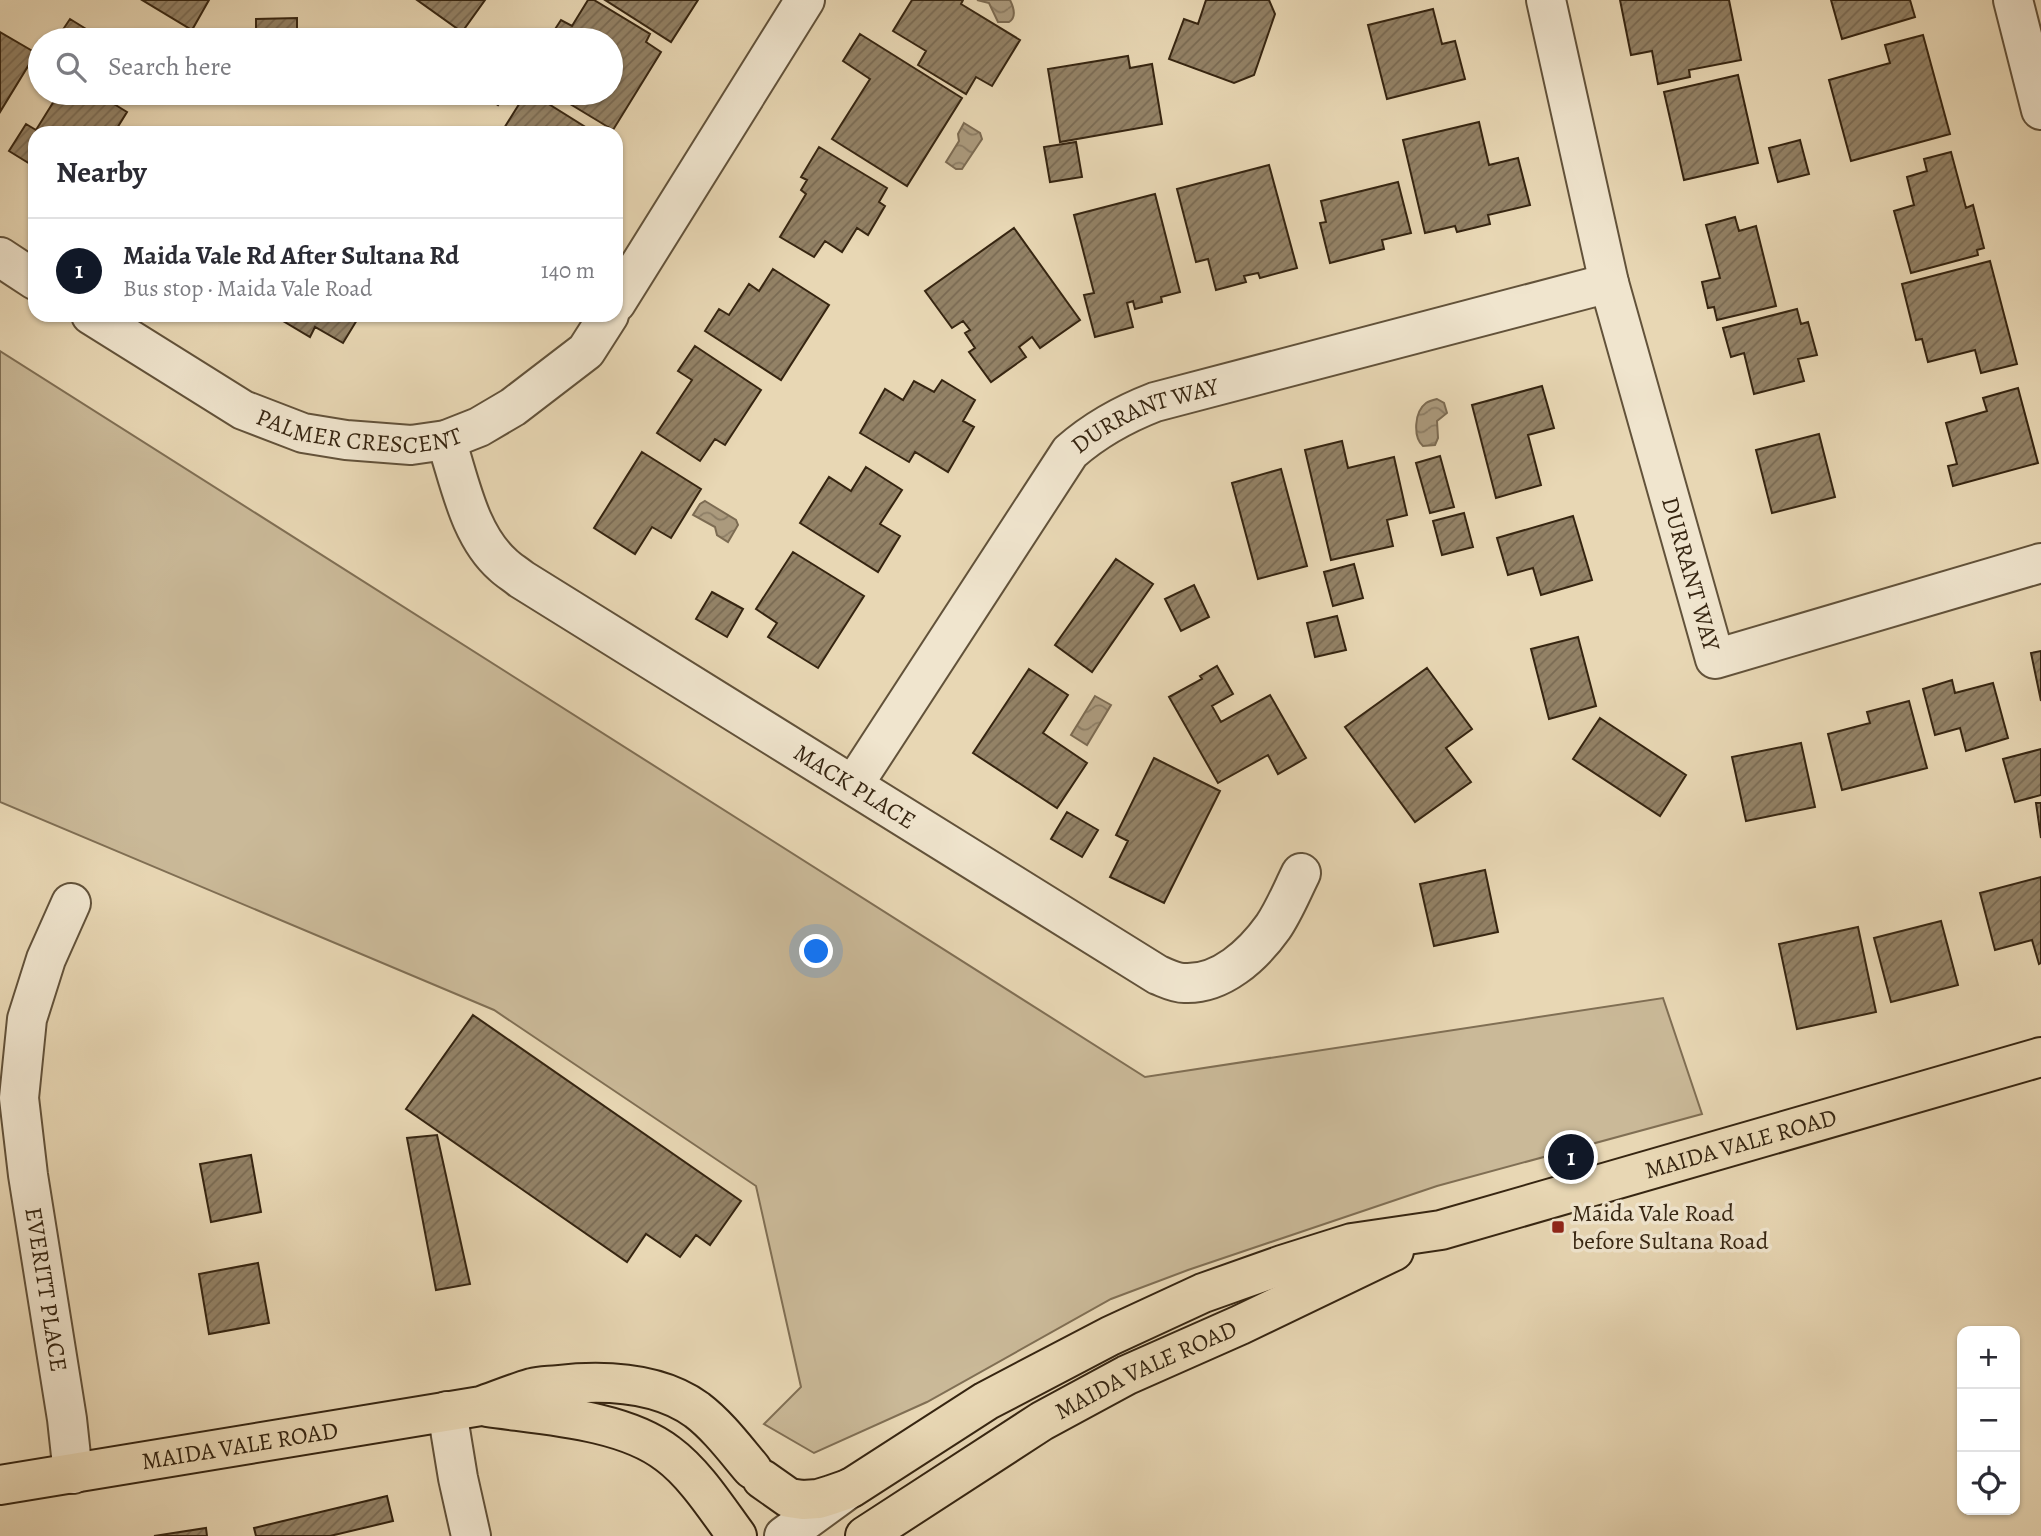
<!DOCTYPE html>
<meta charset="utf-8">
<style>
body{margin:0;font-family:Alegreya,serif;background:#f7f7f7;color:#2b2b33}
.controls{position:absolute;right:21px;bottom:21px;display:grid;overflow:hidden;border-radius:14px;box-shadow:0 2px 5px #0004}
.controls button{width:63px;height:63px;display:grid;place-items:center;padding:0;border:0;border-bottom:2px solid #e1e1e2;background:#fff;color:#2b2b33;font:35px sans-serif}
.you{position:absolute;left:817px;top:952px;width:24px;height:24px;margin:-18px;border:5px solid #fff;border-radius:50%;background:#1a73e8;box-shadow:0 0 0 10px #1a73e833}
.badge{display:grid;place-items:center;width:46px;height:46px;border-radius:50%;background:#111827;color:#fff;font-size:23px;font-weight:700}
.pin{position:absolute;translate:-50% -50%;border:4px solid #fff;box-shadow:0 2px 7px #0006}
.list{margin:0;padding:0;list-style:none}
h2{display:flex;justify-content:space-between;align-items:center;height:91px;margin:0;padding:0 28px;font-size:30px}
h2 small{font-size:23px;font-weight:400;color:#7c7c81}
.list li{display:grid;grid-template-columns:46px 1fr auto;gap:21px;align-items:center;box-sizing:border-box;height:105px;padding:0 28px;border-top:2px solid #e1e1e2}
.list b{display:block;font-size:26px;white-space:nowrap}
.list p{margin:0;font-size:23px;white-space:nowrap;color:#7c7c81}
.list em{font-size:23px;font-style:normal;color:#7c7c81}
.icon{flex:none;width:38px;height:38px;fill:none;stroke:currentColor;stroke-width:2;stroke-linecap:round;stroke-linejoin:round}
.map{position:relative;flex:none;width:2041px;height:1536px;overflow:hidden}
.search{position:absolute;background:#fff;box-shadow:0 2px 5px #0004;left:28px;top:28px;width:595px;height:77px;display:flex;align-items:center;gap:18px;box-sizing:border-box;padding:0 24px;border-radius:38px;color:#7c7c81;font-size:26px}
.panel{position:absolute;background:#fff;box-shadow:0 2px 5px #0004;left:28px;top:126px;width:595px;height:196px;border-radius:21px}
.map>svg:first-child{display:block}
.green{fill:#cab998;stroke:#806f54;stroke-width:2}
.water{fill:url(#water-waves);stroke:#7c6b52;stroke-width:2}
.building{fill:url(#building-hatch);stroke:#362511;stroke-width:2}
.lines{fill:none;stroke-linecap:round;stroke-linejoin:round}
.minor-casing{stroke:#62523a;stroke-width:42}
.major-casing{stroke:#362511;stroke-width:42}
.minor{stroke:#f0e5ce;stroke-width:38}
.major{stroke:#e8d7b4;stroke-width:38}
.poi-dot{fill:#8f2418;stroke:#f0e5ce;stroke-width:2.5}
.labels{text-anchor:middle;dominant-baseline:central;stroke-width:7;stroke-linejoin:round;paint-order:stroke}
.street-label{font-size:24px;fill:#362511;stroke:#f0e5ce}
.poi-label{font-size:24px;fill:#362511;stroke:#f0e5ce;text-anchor:start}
</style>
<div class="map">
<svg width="2041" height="1536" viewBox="0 0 2041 1536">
<defs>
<pattern id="water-waves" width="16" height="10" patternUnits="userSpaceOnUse" patternTransform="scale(1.75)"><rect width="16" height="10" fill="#ab9a7d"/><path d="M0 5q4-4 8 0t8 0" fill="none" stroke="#8c7d65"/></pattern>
<pattern id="building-hatch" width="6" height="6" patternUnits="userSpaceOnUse" patternTransform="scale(1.75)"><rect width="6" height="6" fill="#938266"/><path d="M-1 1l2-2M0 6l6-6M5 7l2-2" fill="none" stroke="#796a53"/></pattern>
</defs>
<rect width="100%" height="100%" fill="#e8d7b4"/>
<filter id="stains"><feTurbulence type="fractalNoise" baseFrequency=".00286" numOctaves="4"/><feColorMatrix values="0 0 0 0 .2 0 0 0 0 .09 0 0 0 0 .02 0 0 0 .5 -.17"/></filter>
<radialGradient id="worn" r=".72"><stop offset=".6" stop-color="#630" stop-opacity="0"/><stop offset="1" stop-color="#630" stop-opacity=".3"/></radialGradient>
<!-- green -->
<path class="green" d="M 0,351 L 1145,1077 L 1663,998 L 1702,1114 L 1437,1186 L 1188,1270 L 1111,1299 L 927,1402 L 814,1453 L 764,1424 L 801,1387 L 756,1186 L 494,1010 L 0,802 Z"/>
<!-- water -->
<path class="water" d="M 977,0 L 1010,0 C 1014,8 1017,17 1009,22 L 998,22 L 989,3 Z
M 964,123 L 980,133 L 982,139 L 962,169 L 956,169 L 946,162 L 959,141 L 958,134 Z
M 1437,399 L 1444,403 L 1447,413 L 1437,421 L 1438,438 L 1435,445 L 1423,446 C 1413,437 1414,412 1426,403 C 1429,401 1433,400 1437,399 Z
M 705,501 L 736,520 L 738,525 L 728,542 L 717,535 L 715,527 L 693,515 L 700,504 Z
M 1095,696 L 1111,705 L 1087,745 L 1071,735 Z"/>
<!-- building -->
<path class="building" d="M 142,0 L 209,0 L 192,30 Z
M 417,0 L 485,0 L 462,32 Z
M 588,0 L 594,0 L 650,34 L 646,42 L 661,52 L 613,130 L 552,93 L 611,93 L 611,40 L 548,40 L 561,20 L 572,26 Z
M 605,0 L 698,0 L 671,42 Z
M 912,0 L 963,0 L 961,4 L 1020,40 L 992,86 L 976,77 L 966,94 L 918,65 L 926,51 L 893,31 Z
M 1206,0 L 1269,0 L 1275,14 L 1254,75 L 1234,83 L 1169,59 L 1184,19 L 1198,24 Z
M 1620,0 L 1729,0 L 1741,60 L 1689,70 L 1690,77 L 1658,84 L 1652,51 L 1631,55 Z
M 1831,0 L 1910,0 L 1915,17 L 1842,39 Z
M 1433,9 L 1442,44 L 1455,41 L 1465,79 L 1387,99 L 1368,25 Z
M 297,18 L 297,38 L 349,37 L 349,40 L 256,40 L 256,19 Z
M 70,19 L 99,37 L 97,40 L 56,40 Z
M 0,32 L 36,53 L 0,112 Z
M 390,33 L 392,40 L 360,40 Z
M 860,34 L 962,98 L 907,186 L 832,139 L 870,79 L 843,61 Z
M 1923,35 L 1950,134 L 1851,161 L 1829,80 L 1890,63 L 1885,45 Z
M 1128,56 L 1130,68 L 1152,64 L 1162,124 L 1060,142 L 1048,69 Z
M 1738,75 L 1758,163 L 1684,180 L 1664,92 Z
M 59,93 L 96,93 L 127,112 L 114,133 L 35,133 L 35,167 L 9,151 L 26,124 L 36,130 Z
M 257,93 L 326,93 L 326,97 L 258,100 Z
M 480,93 L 506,93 L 498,105 Z
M 526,93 L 531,93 L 595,133 L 501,133 Z
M 1479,122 L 1489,165 L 1518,158 L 1530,205 L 1488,215 L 1490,224 L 1457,232 L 1455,226 L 1425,233 L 1403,140 Z
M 1800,140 L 1809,174 L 1778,182 L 1769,148 Z
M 1076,142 L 1082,177 L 1050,182 L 1044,147 Z
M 819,147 L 887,188 L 879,202 L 885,206 L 868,235 L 857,228 L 842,252 L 825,241 L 814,257 L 780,237 L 806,194 L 801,190 L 807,180 L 801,177 Z
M 1951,152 L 1966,208 L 1973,205 L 1984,248 L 1977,250 L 1978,255 L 1911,273 L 1894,211 L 1914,205 L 1907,177 L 1927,171 L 1924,159 Z
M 1269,165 L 1297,268 L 1260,278 L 1258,273 L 1244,276 L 1246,282 L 1216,290 L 1208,259 L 1196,262 L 1177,189 Z
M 1398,182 L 1411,233 L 1382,240 L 1384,249 L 1330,263 L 1320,223 L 1326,222 L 1321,201 Z
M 1155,194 L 1180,292 L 1161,297 L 1162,302 L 1135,309 L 1133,301 L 1127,303 L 1133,327 L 1095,337 L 1084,295 L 1094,293 L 1074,215 Z
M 1735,217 L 1739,231 L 1756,226 L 1776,306 L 1717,320 L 1714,307 L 1708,308 L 1702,282 L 1720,278 L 1706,225 Z
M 1014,228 L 1080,320 L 1040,348 L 1032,337 L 1019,347 L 1026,357 L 991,382 L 969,352 L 975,348 L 965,333 L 970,330 L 963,321 L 952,328 L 925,291 Z
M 1990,261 L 2017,364 L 1981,373 L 1975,350 L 1928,362 L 1922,339 L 1916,340 L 1902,284 Z
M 773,269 L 829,305 L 781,380 L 705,331 L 719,309 L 729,315 L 749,284 L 759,291 Z
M 1797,309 L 1801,324 L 1808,322 L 1817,355 L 1798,359 L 1804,381 L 1754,394 L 1744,353 L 1731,357 L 1723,328 Z
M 273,315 L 360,315 L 343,343 L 315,327 L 310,337 Z
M 695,346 L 761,390 L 725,445 L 715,439 L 700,461 L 657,433 L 692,380 L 678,371 Z
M 942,380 L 975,400 L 963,421 L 974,427 L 948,472 L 915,452 L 909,462 L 860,433 L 885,389 L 903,400 L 914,381 L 934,392 Z
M 1542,386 L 1554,428 L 1528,435 L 1541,485 L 1496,498 L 1472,405 Z
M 2018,388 L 2038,463 L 1953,486 L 1948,466 L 1957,464 L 1946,423 L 1987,411 L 1983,398 Z
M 1819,434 L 1835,497 L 1772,513 L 1756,450 Z
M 1342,441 L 1348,468 L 1394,457 L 1407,515 L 1387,520 L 1393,546 L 1331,560 L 1305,450 Z
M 642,452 L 701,489 L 671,538 L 652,527 L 635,554 L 594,528 Z
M 1440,456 L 1454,507 L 1430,513 L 1416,463 Z
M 866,467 L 902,490 L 880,524 L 900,536 L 878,572 L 800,523 L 829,477 L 851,491 Z
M 1281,469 L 1307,566 L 1258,579 L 1232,483 Z
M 1464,513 L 1473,547 L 1442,555 L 1433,521 Z
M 1573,516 L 1592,580 L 1541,595 L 1533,568 L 1508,575 L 1497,538 Z
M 793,552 L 864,596 L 818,668 L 768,637 L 777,623 L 756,609 Z
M 1116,559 L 1153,584 L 1092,672 L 1055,645 Z
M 1354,564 L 1363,598 L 1333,606 L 1324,572 Z
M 1194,585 L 1209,617 L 1181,631 L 1165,599 Z
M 712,592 L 743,609 L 727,637 L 696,619 Z
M 1337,616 L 1346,650 L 1315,657 L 1307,623 Z
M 1578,637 L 1596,706 L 1549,719 L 1531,649 Z
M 2041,651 L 2041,701 L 2031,653 Z
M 1217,666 L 1233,694 L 1212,706 L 1221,722 L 1270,695 L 1306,758 L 1278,774 L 1268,755 L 1218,783 L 1169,697 L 1202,679 L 1200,676 Z
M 1427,668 L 1472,729 L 1446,748 L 1471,782 L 1415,822 L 1345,727 Z
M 1029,669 L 1068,695 L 1043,733 L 1087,763 L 1057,808 L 973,753 Z
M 1952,680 L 1955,693 L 1993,683 L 2008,738 L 1966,751 L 1960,728 L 1935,735 L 1923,689 Z
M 1909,701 L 1927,768 L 1842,790 L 1828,734 L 1870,723 L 1867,712 Z
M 1600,718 L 1686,775 L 1660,816 L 1573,759 Z
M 1801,743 L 1815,807 L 1746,821 L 1732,757 Z
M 2041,749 L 2041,795 L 2015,802 L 2003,759 Z
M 1154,758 L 1220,791 L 1164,903 L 1110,877 L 1128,841 L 1116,835 Z
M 2036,803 L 2041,803 L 2041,838 Z
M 1067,812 L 1098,830 L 1082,857 L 1051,839 Z
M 1485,870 L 1498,932 L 1434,946 L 1420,884 Z
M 2041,877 L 2041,963 L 2039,964 L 2032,940 L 1995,950 L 1980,893 Z
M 1941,921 L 1958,985 L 1891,1002 L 1874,938 Z
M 1858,927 L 1876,1012 L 1797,1029 L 1779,944 Z
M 473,1015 L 741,1201 L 710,1245 L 696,1235 L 680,1257 L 646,1234 L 627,1262 L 406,1109 Z
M 437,1135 L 470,1284 L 436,1290 L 407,1138 Z
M 251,1155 L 261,1212 L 211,1222 L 200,1164 Z
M 258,1263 L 269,1323 L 209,1334 L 199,1274 Z
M 387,1496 L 393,1521 L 330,1536 L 256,1536 L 254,1528 Z
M 206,1528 L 207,1536 L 154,1536 Z"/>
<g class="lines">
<defs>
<g id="minor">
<path id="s1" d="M 1546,0 L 1609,283 L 1715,659 L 2041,563"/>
<path d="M 2013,0 L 2041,110"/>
<path d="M 0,257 L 35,280"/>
<path d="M 616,303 L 805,0"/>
<path id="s2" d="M 91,315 L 243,410 L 303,433 L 346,440 L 411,445 L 446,440 L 479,427 L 513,407 L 586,351 L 609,315"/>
<path id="s3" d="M 446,440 C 460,482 469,535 503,565 C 508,570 515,574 521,579 L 1158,975 C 1166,978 1175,983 1184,983 C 1221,985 1253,955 1273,927 C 1284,911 1292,891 1301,873"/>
<path id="s4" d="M 854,784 L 1070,452 C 1095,430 1124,414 1155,402 L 1609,283"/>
<path id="s5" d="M 71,903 L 46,959 L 27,1019 L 19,1098 L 28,1175 L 67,1419 L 73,1474"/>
<path d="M 447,1411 L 458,1478 L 471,1536"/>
<path d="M 784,1536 L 850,1488"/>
</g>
<g id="major">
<path d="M 487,1407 C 542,1415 623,1419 668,1454 C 695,1474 717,1509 737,1536"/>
<path id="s6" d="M 762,1479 L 789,1498 L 803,1500 L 818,1499 L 831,1495 L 851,1488 L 986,1401 L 1110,1336 L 1203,1293 L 1282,1265 L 1352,1243 L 1441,1230 L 2041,1057"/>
<path id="s7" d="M 0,1485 L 481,1406 C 498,1400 515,1393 532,1388 C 540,1386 550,1386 558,1385 C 604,1380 658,1382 697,1410 C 718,1426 735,1449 752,1469"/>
<path id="s8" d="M 865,1536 L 1042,1421 L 1127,1375 L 1240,1325 L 1394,1251"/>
</g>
</defs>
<!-- minor casing -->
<use href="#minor" class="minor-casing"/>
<!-- major casing -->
<use href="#major" class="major-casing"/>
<!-- minor -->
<use href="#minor" class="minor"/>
<!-- major -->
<use href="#major" class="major"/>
</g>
<!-- markers -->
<rect class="poi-dot" x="1551" y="1220" width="14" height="14" rx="3.5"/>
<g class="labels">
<!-- street labels -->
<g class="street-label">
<text stroke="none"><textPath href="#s4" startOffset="481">DURRANT WAY</textPath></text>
<text stroke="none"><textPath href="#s2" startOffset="299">PALMER CRESCENT</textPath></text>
<text stroke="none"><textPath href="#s1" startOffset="592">DURRANT WAY</textPath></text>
<text stroke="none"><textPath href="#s3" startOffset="555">MACK PLACE</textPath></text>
<text stroke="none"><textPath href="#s6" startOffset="1059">MAIDA VALE ROAD</textPath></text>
<text stroke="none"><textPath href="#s5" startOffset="397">EVERITT PLACE</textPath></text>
<text stroke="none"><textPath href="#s8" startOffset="327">MAIDA VALE ROAD</textPath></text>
<text stroke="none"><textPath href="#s7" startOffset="243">MAIDA VALE ROAD</textPath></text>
</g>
<!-- poi labels -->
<g class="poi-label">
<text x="1572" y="1213">Maida Vale Road<tspan x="1572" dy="28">before Sultana Road</tspan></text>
</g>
</g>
<rect width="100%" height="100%" filter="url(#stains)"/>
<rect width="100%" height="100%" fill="url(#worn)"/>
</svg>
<div class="controls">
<button>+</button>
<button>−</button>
<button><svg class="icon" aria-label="locate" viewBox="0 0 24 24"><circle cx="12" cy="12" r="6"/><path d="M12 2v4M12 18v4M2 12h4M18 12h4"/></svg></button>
</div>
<div class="you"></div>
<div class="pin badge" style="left:1571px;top:1157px">1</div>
<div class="search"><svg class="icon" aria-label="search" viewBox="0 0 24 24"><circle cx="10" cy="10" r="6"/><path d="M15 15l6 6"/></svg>Search here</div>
<section class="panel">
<h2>Nearby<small></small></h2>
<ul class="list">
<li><span class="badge">1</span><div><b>Maida Vale Rd After Sultana Rd</b><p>Bus stop · Maida Vale Road</p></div><em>140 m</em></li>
</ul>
</section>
</div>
